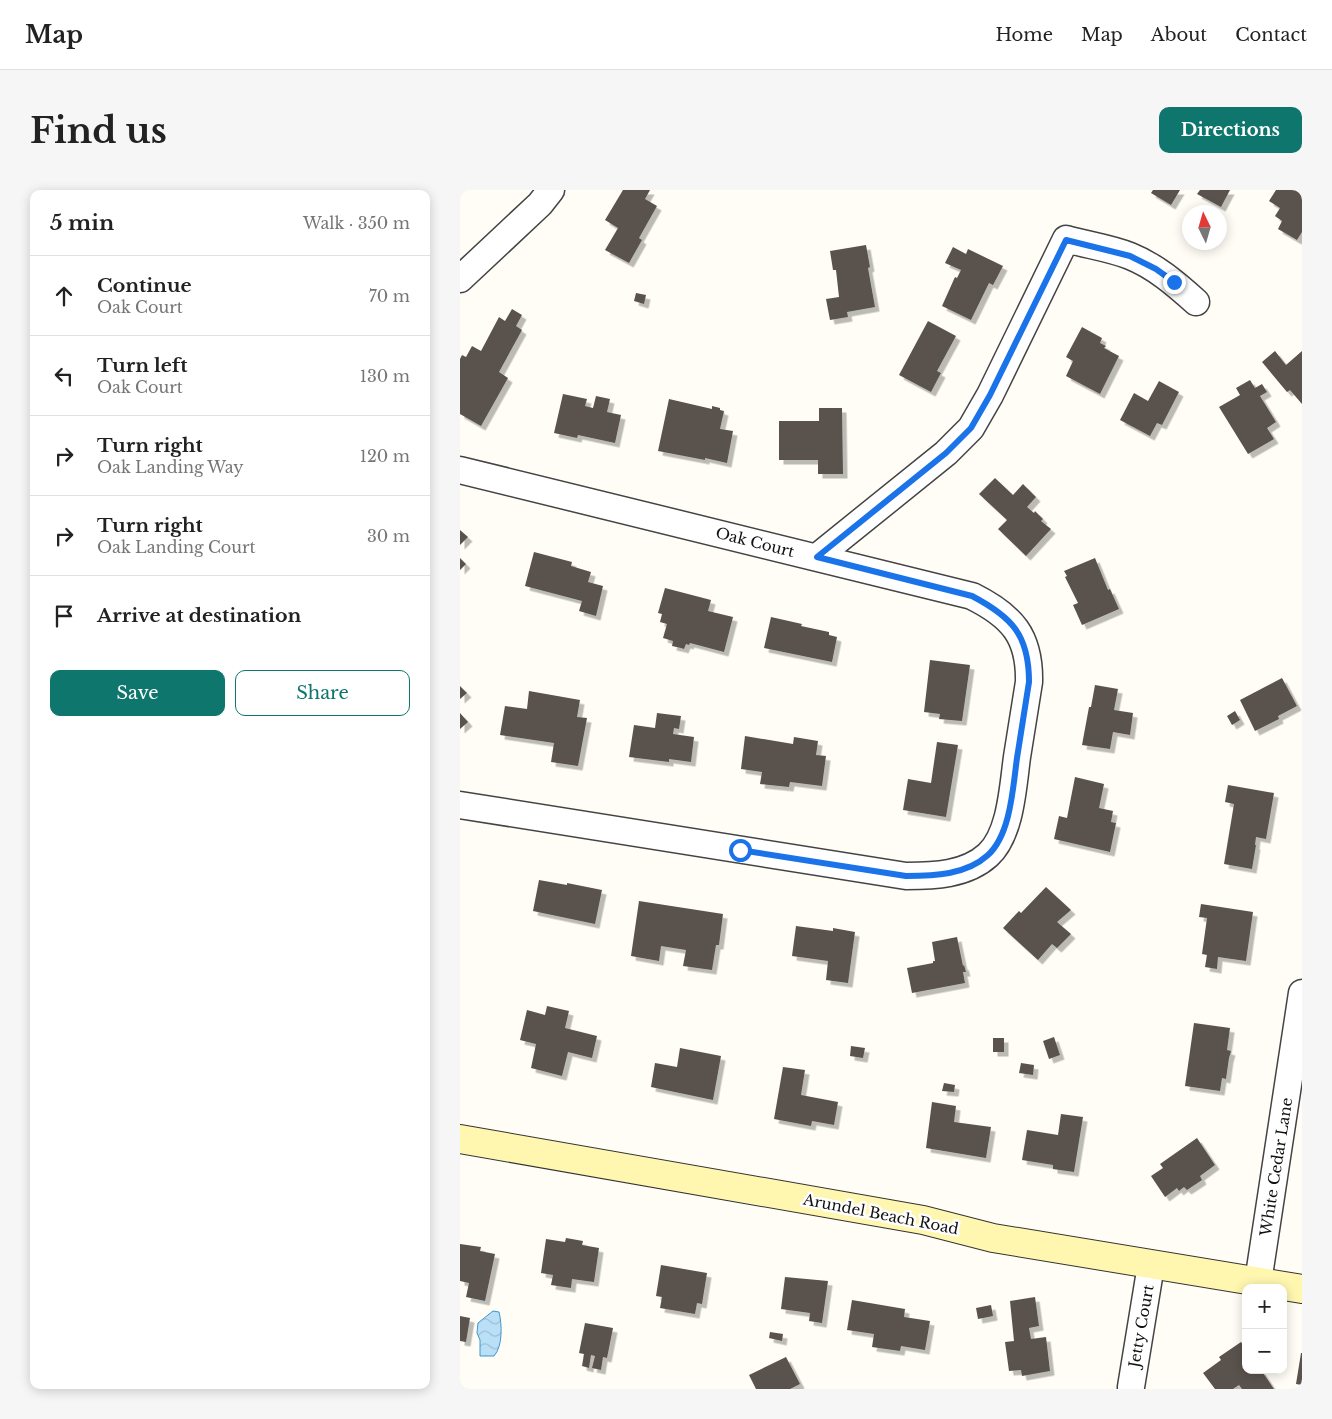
<!DOCTYPE html>
<meta charset="utf-8">
<style>
body{margin:0;font-family:"Libre Baskerville",serif;background:#f6f6f6;color:#222}
.controls{position:absolute;right:15px;bottom:15px;display:grid;overflow:hidden;border-radius:10px;box-shadow:0 2px 12px #0003}
.controls button{width:45px;height:45px;display:grid;place-items:center;padding:0;border:0;border-bottom:1px solid #e0e0e0;background:#fff;color:#222;font:25px sans-serif}
.compass{position:absolute;left:722px;top:15px;width:45px;height:45px;border-radius:50%;background:#fff;box-shadow:0 2px 12px #0003;rotate:355deg}
.stop{position:absolute;width:15px;height:15px;margin:-11px;border:4px solid #1a73e8;border-radius:50%;background:#fff}
.stop.end{background:#1a73e8;border-color:#fff;box-shadow:0 1px 5px #0008}
.list{margin:0;padding:0;list-style:none}
h2{display:flex;justify-content:space-between;align-items:center;height:65px;margin:0;padding:0 20px;font-size:21px}
h2 small{font-size:16px;font-weight:400;color:#767676}
.list li{display:grid;grid-template-columns:32px 1fr auto;gap:15px;align-items:center;box-sizing:border-box;height:80px;padding:0 20px;border-top:1px solid #e0e0e0}
.list b{display:block;font-size:19px;white-space:nowrap}
.list p{margin:0;font-size:16px;white-space:nowrap;color:#767676}
.list em{font-size:16px;font-style:normal;color:#767676}
.actions{display:flex;gap:10px;padding:15px 20px}
.actions a{flex:1;padding:11px 0;border:1px solid #0f766e;border-radius:10px;text-align:center;font-size:18px;color:#0f766e}
.actions .main{background:#0f766e;color:#fff}
.icon{flex:none;width:28px;height:28px;fill:none;stroke:currentColor;stroke-width:2;stroke-linecap:round;stroke-linejoin:round}
.map{position:relative;flex:none;width:842px;height:1199px;overflow:hidden;border-radius:10px}
header{display:flex;align-items:center;gap:30px;box-sizing:border-box;height:70px;padding:0 25px;background:#fff;border-bottom:1px solid #e0e0e0}
header strong{font-size:24px}
nav{display:flex;gap:28px;margin-inline-start:auto;font-size:18px}
.intro{display:flex;align-items:center;justify-content:space-between;box-sizing:border-box;height:120px;padding:0 30px}
h1{margin:0;font-size:35px}
.button{padding:12px 22px;border-radius:10px;background:#0f766e;color:#fff;font-size:18px;font-weight:700}
main{display:flex;gap:30px;padding:0 30px}
aside{flex:1;background:#fff;border-radius:10px;box-shadow:0 2px 12px #0003}
.map>svg:first-child{display:block}
.water{fill:url(#water-waves);stroke:#3f96cf}
.building{fill:#5a524d;filter:url(#shadow)}
.lines{fill:none;stroke-linecap:round;stroke-linejoin:round}
.street-casing{stroke:#444;stroke-width:29}
.secondary-casing{stroke:#333;stroke-width:30}
.street{stroke:#fff;stroke-width:26}
.secondary{stroke:#fff6b0;stroke-width:28}
.route{stroke:#1a73e8;stroke-width:6}
.labels{text-anchor:middle;dominant-baseline:central;stroke-width:5;stroke-linejoin:round;paint-order:stroke}
.street-label{font-size:15px;fill:#111;stroke:#fff}
</style>
<header>
<strong>Map</strong>
<nav><a>Home</a><a>Map</a><a>About</a><a>Contact</a></nav>
</header>
<div class="intro"><h1>Find us</h1><a class="button">Directions</a></div>
<main>
<aside>
<h2>5 min<small>Walk · 350 m</small></h2>
<ul class="list">
<li><svg class="icon" aria-label="ahead" viewBox="0 0 24 24"><path d="M12 20V5M6 11l6-6 6 6"/></svg><div><b>Continue</b><p>Oak Court</p></div><em>70 m</em></li>
<li><svg class="icon" aria-label="left" viewBox="0 0 24 24"><path d="M17 20v-9H6M10 6l-5 5 5 5"/></svg><div><b>Turn left</b><p>Oak Court</p></div><em>130 m</em></li>
<li><svg class="icon" aria-label="right" viewBox="0 0 24 24"><path d="M7 20v-9h11M14 6l5 5-5 5"/></svg><div><b>Turn right</b><p>Oak Landing Way</p></div><em>120 m</em></li>
<li><svg class="icon" aria-label="right" viewBox="0 0 24 24"><path d="M7 20v-9h11M14 6l5 5-5 5"/></svg><div><b>Turn right</b><p>Oak Landing Court</p></div><em>30 m</em></li>
<li><svg class="icon" aria-label="arrive" viewBox="0 0 24 24"><path d="M6 21V4h12l-3 4 3 4H6"/></svg><div><b>Arrive at destination</b></div></li>
</ul>
<div class="actions"><a class="main">Save</a><a>Share</a></div>
</aside>
<div class="map">
<svg width="842" height="1199" viewBox="0 0 842 1199">
<defs>
<pattern id="water-waves" width="16" height="10" patternUnits="userSpaceOnUse" patternTransform="scale(1.25)"><rect width="16" height="10" fill="#b9e0f7"/><path d="M0 5q4-4 8 0t8 0" fill="none" stroke="#9ebfd3"/></pattern>
<filter id="shadow"><feDropShadow dx="4.5" dy="4.5" stdDeviation="0" flood-color="#0004"/></filter>
</defs>
<rect width="100%" height="100%" fill="#fffdf5"/>
<!-- water -->
<path class="water" d="M 33,1121 L 39,1122 C 42,1134 43,1156 34,1166 L 20,1166 L 20,1150 L 17,1143 L 18,1133 Z"/>
<!-- building -->
<path class="building" d="M 163,0 L 190,0 L 185,9 L 197,16 L 179,48 L 182,50 L 169,73 L 145,60 L 158,38 L 145,30 Z
M 693,0 L 720,0 L 711,15 L 691,3 Z
M 740,0 L 770,0 L 761,17 L 737,4 Z
M 816,0 L 842,0 L 842,42 L 837,50 L 818,39 L 822,31 L 815,26 L 820,18 L 809,11 Z
M 406,55 L 410,77 L 408,78 L 415,117 L 387,122 L 388,127 L 370,130 L 366,109 L 379,107 L 376,80 L 373,80 L 370,61 Z
M 493,57 L 506,64 L 508,59 L 543,76 L 533,95 L 529,93 L 511,130 L 482,116 L 495,87 L 497,88 L 501,80 L 485,73 Z
M 176,103 L 186,105 L 184,114 L 174,111 Z
M 52,119 L 62,125 L 56,136 L 62,140 L 39,182 L 48,188 L 21,236 L 0,224 L 0,169 L 2,165 L 6,167 L 12,156 L 21,161 L 39,127 L 45,131 Z
M 468,131 L 496,146 L 477,181 L 481,183 L 471,202 L 439,185 Z
M 622,137 L 642,148 L 640,153 L 646,156 L 644,158 L 659,166 L 640,204 L 606,186 L 613,171 L 606,167 Z
M 815,161 L 826,175 L 842,161 L 842,214 L 830,200 L 827,202 L 802,172 Z
M 790,190 L 795,198 L 802,194 L 807,202 L 800,206 L 816,232 L 807,238 L 814,249 L 788,264 L 759,217 L 780,205 L 776,198 Z
M 699,191 L 719,202 L 702,235 L 697,233 L 690,246 L 660,230 L 674,203 L 688,211 Z
M 103,204 L 127,209 L 125,216 L 133,218 L 136,206 L 150,209 L 147,222 L 161,225 L 155,253 L 118,245 L 117,248 L 94,243 Z
M 209,209 L 252,219 L 252,216 L 260,218 L 260,220 L 264,221 L 260,239 L 273,241 L 267,273 L 245,268 L 245,270 L 198,261 Z
M 359,218 L 382,218 L 383,284 L 358,284 L 358,270 L 319,270 L 319,231 L 359,231 Z
M 535,288 L 553,305 L 563,294 L 576,307 L 567,317 L 574,323 L 575,321 L 583,329 L 581,331 L 591,339 L 566,366 L 538,339 L 547,330 L 519,304 Z
M 0,340 L 8,347 L 0,355 Z
M 74,362 L 112,372 L 111,376 L 131,382 L 128,392 L 143,396 L 136,426 L 119,421 L 122,411 L 65,396 Z
M 0,368 L 6,374 L 0,380 Z
M 635,368 L 648,400 L 650,399 L 659,419 L 622,435 L 613,415 L 618,413 L 605,387 L 607,386 L 604,381 Z
M 205,398 L 251,410 L 248,421 L 273,427 L 264,462 L 230,453 L 229,455 L 226,454 L 224,459 L 221,458 L 212,456 L 213,451 L 203,448 L 207,434 L 200,432 L 202,424 L 198,423 Z
M 311,427 L 342,434 L 341,436 L 369,442 L 369,445 L 377,447 L 372,472 L 304,458 Z
M 470,470 L 510,475 L 502,531 L 479,529 L 480,524 L 464,522 Z
M 822,488 L 837,516 L 818,526 L 819,529 L 795,541 L 780,510 Z
M 635,495 L 658,499 L 654,520 L 673,523 L 670,545 L 653,542 L 650,559 L 622,555 L 629,517 L 631,517 Z
M 0,496 L 7,503 L 0,509 Z
M 69,501 L 120,510 L 117,527 L 127,528 L 118,576 L 91,572 L 94,553 L 40,545 L 45,516 L 67,519 Z
M 775,521 L 780,530 L 772,535 L 767,526 Z
M 0,523 L 8,532 L 0,539 Z
M 197,523 L 221,526 L 219,539 L 214,538 L 213,544 L 234,547 L 231,572 L 209,569 L 209,572 L 169,567 L 174,535 L 195,538 Z
M 285,546 L 333,554 L 334,547 L 358,551 L 356,565 L 366,566 L 362,596 L 330,592 L 329,597 L 300,594 L 302,582 L 281,579 Z
M 477,552 L 498,555 L 486,627 L 443,620 L 448,589 L 471,593 Z
M 615,587 L 644,594 L 639,618 L 653,621 L 651,632 L 656,633 L 650,662 L 594,649 L 599,626 L 607,628 Z
M 768,595 L 814,603 L 806,649 L 796,647 L 795,655 L 796,655 L 792,679 L 764,674 L 774,614 L 765,612 Z
M 79,690 L 107,695 L 107,693 L 142,700 L 135,734 L 73,721 Z
M 586,697 L 611,720 L 597,732 L 611,744 L 597,758 L 592,754 L 578,770 L 543,738 L 559,721 L 561,723 Z
M 179,711 L 263,724 L 259,755 L 256,755 L 252,780 L 223,776 L 226,760 L 201,756 L 199,771 L 171,766 Z
M 741,714 L 793,722 L 786,771 L 758,767 L 757,779 L 745,777 L 747,765 L 742,764 L 747,728 L 739,727 Z
M 336,736 L 373,741 L 373,738 L 395,742 L 388,793 L 366,790 L 368,771 L 332,766 Z
M 497,747 L 503,776 L 504,775 L 506,782 L 503,782 L 505,793 L 452,803 L 447,778 L 473,773 L 473,771 L 475,771 L 472,752 Z
M 87,816 L 109,821 L 105,838 L 137,846 L 132,868 L 108,862 L 102,886 L 71,878 L 76,854 L 60,850 L 67,820 L 85,825 Z
M 734,833 L 770,838 L 767,860 L 771,861 L 769,868 L 766,889 L 762,888 L 760,901 L 725,896 Z
M 594,847 L 600,865 L 589,869 L 583,851 Z
M 533,848 L 544,848 L 544,862 L 533,862 Z
M 391,856 L 405,858 L 403,868 L 390,866 Z
M 220,858 L 261,866 L 253,910 L 191,897 L 195,873 L 217,877 Z
M 561,873 L 574,875 L 573,885 L 559,883 Z
M 323,877 L 345,880 L 341,905 L 378,912 L 374,935 L 352,931 L 351,936 L 314,929 Z
M 484,893 L 495,895 L 494,902 L 482,901 Z
M 472,912 L 496,916 L 494,932 L 531,937 L 526,968 L 466,958 Z
M 601,924 L 623,927 L 614,982 L 593,979 L 593,975 L 562,970 L 567,940 L 598,945 Z
M 737,948 L 755,975 L 740,986 L 742,990 L 727,1000 L 724,997 L 719,1001 L 717,998 L 705,1007 L 691,986 L 703,978 L 700,974 Z
M 106,1048 L 123,1051 L 122,1055 L 139,1058 L 134,1092 L 112,1089 L 111,1098 L 91,1095 L 93,1085 L 81,1083 L 86,1049 L 105,1052 Z
M 0,1054 L 21,1057 L 20,1061 L 35,1064 L 25,1111 L 6,1107 L 9,1093 L 0,1091 Z
M 201,1075 L 247,1083 L 242,1114 L 237,1113 L 235,1124 L 200,1118 L 202,1107 L 196,1106 Z
M 325,1087 L 368,1091 L 362,1133 L 349,1131 L 350,1123 L 321,1119 Z
M 575,1107 L 579,1136 L 569,1138 L 571,1149 L 586,1147 L 590,1181 L 562,1186 L 561,1180 L 549,1181 L 545,1152 L 554,1151 L 550,1111 Z
M 392,1110 L 445,1119 L 444,1127 L 470,1131 L 465,1160 L 441,1156 L 440,1161 L 412,1157 L 414,1144 L 387,1140 Z
M 531,1115 L 533,1126 L 518,1129 L 516,1118 Z
M 0,1126 L 10,1128 L 6,1152 L 0,1151 Z
M 125,1133 L 153,1138 L 147,1168 L 143,1167 L 141,1180 L 132,1178 L 135,1166 L 131,1165 L 129,1178 L 122,1176 L 124,1164 L 119,1163 Z
M 310,1142 L 323,1144 L 322,1151 L 309,1148 Z
M 781,1152 L 786,1159 L 786,1180 L 801,1180 L 814,1199 L 782,1199 L 779,1195 L 773,1199 L 755,1199 L 743,1183 L 761,1170 L 759,1167 Z
M 841,1163 L 842,1163 L 842,1195 L 836,1194 Z
M 326,1167 L 340,1194 L 330,1199 L 296,1199 L 289,1185 Z"/>
<g class="lines">
<defs>
<path id="street" d="M 0,89 L 80,14 L 91,0
M 0,280 L 512,406 C 552,426 570,446 569,492 C 565,517 561,542 557,567 C 553,596 551,644 528,665 C 506,685 474,686 446,686 L 0,615
M 357,367 L 486,263 L 511,238 L 530,205 L 606,49 C 627,55 650,58 670,66 C 695,76 716,94 736,112
M 798,1092 L 842,803
M 671,1197 L 691,1075"/>
<path id="secondary" d="M 0,949 L 463,1030 L 533,1048 L 842,1099"/>
</defs>
<!-- street casing -->
<use href="#street" class="street-casing"/>
<!-- secondary casing -->
<use href="#secondary" class="secondary-casing"/>
<!-- street -->
<use href="#street" class="street"/>
<!-- secondary -->
<use href="#secondary" class="secondary"/>
</g>
<g class="lines">
<!-- route -->
<path class="route" d="M 280,660 L 446,686 C 474,686 506,685 528,665 C 551,644 553,596 557,568 C 561,542 565,517 569,492 C 569,445 552,427 512,406 L 357,367 L 486,263 L 511,238 L 530,205 L 606,50 L 670,66 L 696,79 L 714,92"/>
</g>
<g class="labels">
<!-- street labels -->
<g class="street-label">
<text transform="translate(295 352) rotate(14)">Oak Court</text>
<text transform="translate(816 977) rotate(-81)">White Cedar Lane</text>
<text transform="translate(421 1024) rotate(11)">Arundel Beach Road</text>
<text transform="translate(681 1136) rotate(-80)">Jetty Court</text>
</g>
</g>
</svg>
<div class="controls">
<button>+</button>
<button>−</button>
</div>
<svg class="compass" viewBox="-18 -18 36 36"><path d="M0-13l5 13h-10z" fill="#e53935"/><path d="M0 13l5-13h-10z" fill="#767676"/></svg>
<div class="stop" style="left:280px;top:660px"></div>
<div class="stop end" style="left:714px;top:92px"></div>
</div>
</main>
